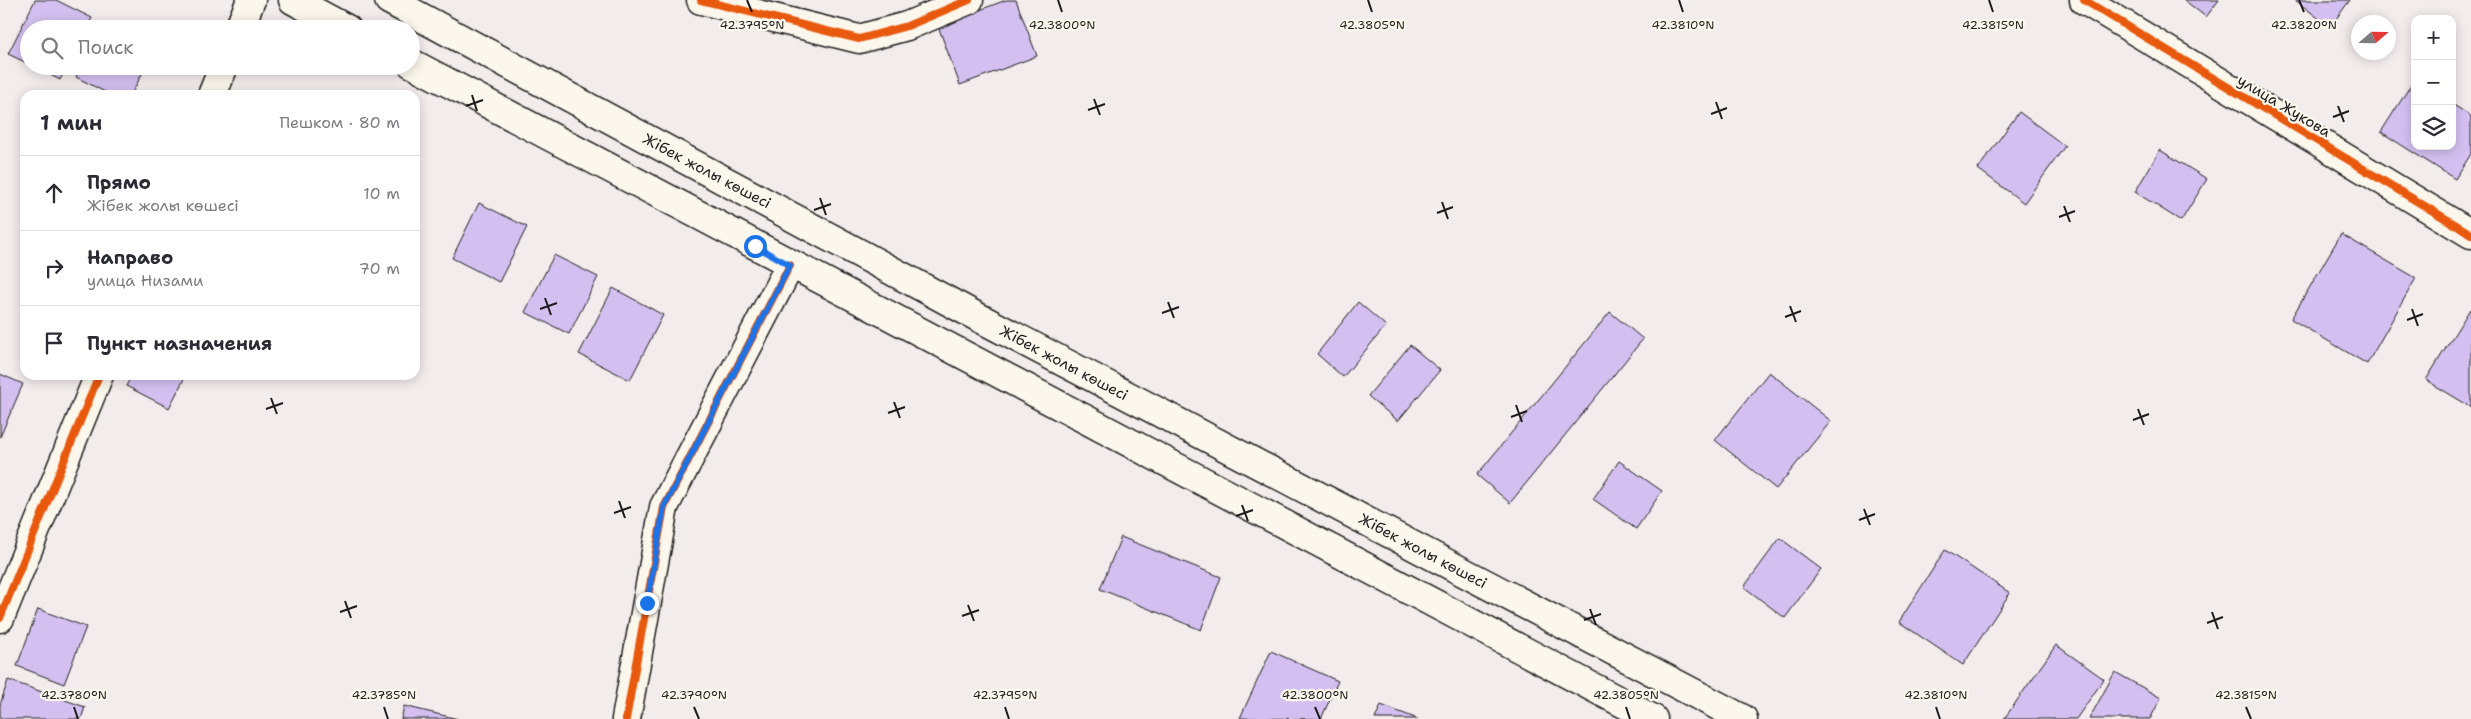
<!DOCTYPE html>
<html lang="ru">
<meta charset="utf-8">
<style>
body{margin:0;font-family:"Shantell Sans",sans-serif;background:#f2f2f3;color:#2b2b33}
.controls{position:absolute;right:15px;top:15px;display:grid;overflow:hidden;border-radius:10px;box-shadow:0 2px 12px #0003}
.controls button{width:45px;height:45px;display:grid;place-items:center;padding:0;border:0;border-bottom:1px solid #e1e1e2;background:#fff;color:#2b2b33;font:25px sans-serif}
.compass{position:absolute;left:2351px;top:15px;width:45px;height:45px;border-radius:50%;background:#fff;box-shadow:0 2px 12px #0003;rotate:70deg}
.stop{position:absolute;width:15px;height:15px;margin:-11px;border:4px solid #1a73e8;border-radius:50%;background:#fff}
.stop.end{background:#1a73e8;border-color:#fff;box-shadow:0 1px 5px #0008}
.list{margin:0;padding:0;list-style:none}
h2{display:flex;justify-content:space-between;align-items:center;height:65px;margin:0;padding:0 20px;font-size:21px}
h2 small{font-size:16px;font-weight:400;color:#7c7c81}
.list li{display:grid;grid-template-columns:32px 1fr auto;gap:15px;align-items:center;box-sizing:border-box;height:75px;padding:0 20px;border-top:1px solid #e1e1e2}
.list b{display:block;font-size:19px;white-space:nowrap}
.list p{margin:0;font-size:16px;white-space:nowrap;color:#7c7c81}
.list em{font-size:16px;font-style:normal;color:#7c7c81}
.icon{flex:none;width:28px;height:28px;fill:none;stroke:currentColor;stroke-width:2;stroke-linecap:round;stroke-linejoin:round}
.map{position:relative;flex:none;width:2471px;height:719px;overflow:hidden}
.search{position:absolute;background:#fff;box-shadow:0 2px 12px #0003;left:20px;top:20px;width:400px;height:55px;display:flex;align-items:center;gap:12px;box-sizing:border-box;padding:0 18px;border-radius:28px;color:#7c7c81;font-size:19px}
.panel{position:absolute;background:#fff;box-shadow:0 2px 12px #0003;left:20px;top:90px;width:400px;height:290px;border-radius:15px}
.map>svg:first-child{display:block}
.building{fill:#d3c0f1;stroke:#1c1c1c}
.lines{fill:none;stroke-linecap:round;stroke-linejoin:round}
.minor-casing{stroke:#1c1c1c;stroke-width:31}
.major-casing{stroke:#1c1c1c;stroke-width:31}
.minor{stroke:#fbf7ec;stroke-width:28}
.major{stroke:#fbf7ec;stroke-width:28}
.cycleway-casing{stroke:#fbf7ec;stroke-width:11}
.cycleway{stroke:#e8590c;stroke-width:8}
.route{stroke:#1a73e8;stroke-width:6}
.ticks{fill:none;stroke:#1c1c1c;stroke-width:2}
.labels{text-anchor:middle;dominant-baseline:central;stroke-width:4.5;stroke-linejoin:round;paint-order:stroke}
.street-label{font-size:15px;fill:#1c1c1c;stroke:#fbf7ec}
.ticks-label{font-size:12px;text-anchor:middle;fill:#1c1c1c;stroke:#fbf7ec;stroke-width:4.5;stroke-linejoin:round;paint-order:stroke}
</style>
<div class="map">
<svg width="2471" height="719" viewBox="0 0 2471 719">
<rect width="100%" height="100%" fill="#f3eced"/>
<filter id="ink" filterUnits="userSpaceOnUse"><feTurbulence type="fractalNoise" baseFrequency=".02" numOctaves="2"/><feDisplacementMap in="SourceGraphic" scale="10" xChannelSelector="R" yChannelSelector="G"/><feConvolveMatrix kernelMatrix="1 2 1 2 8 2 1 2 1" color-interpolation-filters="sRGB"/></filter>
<g filter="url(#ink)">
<!-- building -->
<path class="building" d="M 35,0 L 56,0 L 92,18 L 86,29 L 29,29 L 29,64 L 8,54 Z
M 1006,0 L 1016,0 L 1037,56 L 960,85 L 938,26 Z
M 2184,0 L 2219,0 L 2206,17 Z
M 2295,0 L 2350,0 L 2330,27 Z
M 104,23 L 115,29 L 101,29 Z
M 33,66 L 67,66 L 60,80 Z
M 82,66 L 146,66 L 131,95 L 111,95 L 76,77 Z
M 2414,80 L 2415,146 L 2452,146 L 2452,104 L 2471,116 L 2471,154 L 2455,179 L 2381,132 Z
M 2019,112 L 2065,146 L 2024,203 L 1978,169 Z
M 2160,150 L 2207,179 L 2181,221 L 2135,192 Z
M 479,203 L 527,227 L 499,282 L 452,258 Z
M 2341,234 L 2416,278 L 2367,364 L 2291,319 Z
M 554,255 L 598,277 L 569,334 L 525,312 Z
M 613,288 L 663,315 L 630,380 L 579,354 Z
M 1358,302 L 1386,326 L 1343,377 L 1317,354 Z
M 2470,309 L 2471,310 L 2471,407 L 2426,380 Z
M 1610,312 L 1643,339 L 1510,503 L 1477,475 Z
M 1410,345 L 1440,370 L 1398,421 L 1368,396 Z
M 1769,372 L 1831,421 L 1776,489 L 1715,440 Z
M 0,374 L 23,384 L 0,437 Z
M 132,375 L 186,375 L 169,408 L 126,386 Z
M 1619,461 L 1662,491 L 1636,529 L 1593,499 Z
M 1121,537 L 1221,577 L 1201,630 L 1100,589 Z
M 1780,538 L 1821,569 L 1785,618 L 1744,587 Z
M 1945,550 L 2010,593 L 1963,665 L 1899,622 Z
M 38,609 L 86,627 L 64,684 L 17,666 Z
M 2056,645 L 2104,679 L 2076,719 L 2004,719 Z
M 1271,651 L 1338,681 L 1321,719 L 1240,718 Z
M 2115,672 L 2161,698 L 2150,719 L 2089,719 Z
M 8,680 L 85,707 L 81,719 L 0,719 L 0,705 Z
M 1381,705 L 1418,719 L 1375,719 Z
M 404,706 L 458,719 L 401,719 Z"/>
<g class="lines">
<defs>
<path id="minor" d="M 701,0 L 859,39 L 907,26 L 969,0
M 2084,0 L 2471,234
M 239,29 L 251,0
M 212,95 L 224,66
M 0,618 L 99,375
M 626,719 L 664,507 L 790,265"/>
<path id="major" d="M 293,0 L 347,29
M 389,0 L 974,315 L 1743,719
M 411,63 L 1653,719"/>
</defs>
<!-- minor casing -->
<use href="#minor" class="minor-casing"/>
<!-- major casing -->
<use href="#major" class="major-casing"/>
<!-- minor -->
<use href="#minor" class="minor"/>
<!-- major -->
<use href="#major" class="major"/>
<defs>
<path id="cycleway" d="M 701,0 L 859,39 L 907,26 L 969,0
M 2084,0 L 2471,234
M 0,618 L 99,375
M 626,719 L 664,507 L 790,265"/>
</defs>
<!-- cycleway casing -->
<use href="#cycleway" class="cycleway-casing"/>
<!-- cycleway -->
<use href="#cycleway" class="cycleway"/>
</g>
</g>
<g class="lines" filter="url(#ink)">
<!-- route -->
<path class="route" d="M 647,603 L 664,507 L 790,265 L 755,246"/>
</g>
<!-- ticks -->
<path class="ticks" d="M 747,0 L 752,12M 1058,0 L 1062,12M 1368,0 L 1372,12M 1679,0 L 1683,12M 1989,0 L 1993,12M 2299,0 L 2304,12M 472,95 L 477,111M 1094,99 L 1100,115M 1716,102 L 1722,119M 466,106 L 483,100M 2338,106 L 2344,122M 1088,110 L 1105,104M 1711,114 L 1727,108M 2333,117 L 2349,111M 820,198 L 826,215M 1442,202 L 1448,219M 2064,206 L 2070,222M 814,210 L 831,204M 1437,213 L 1453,207M 2059,217 L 2075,211M 545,298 L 551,315M 1168,302 L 1174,318M 1790,306 L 1796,322M 540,309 L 557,303M 2412,309 L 2418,326M 1162,313 L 1179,307M 1785,317 L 1801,311M 2407,320 L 2423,314M 271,398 L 277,414M 894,402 L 900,418M 1516,405 L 1522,422M 266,409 L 283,403M 2138,409 L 2144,425M 888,413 L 905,407M 1511,417 L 1527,411M 2133,420 L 2149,414M 619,501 L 625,518M 1242,505 L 1248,521M 1864,509 L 1870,525M 614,513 L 631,507M 1236,516 L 1253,510M 1859,520 L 1875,514M 345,601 L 351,618M 968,605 L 974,621M 1590,609 L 1596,625M 340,612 L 357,606M 2212,612 L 2218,629M 962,616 L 979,610M 1584,620 L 1601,614M 2207,623 L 2223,617M 74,707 L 78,719M 384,707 L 388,719M 694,707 L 699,719M 1005,707 L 1009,719M 1315,707 L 1320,719M 1626,707 L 1630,719M 1936,707 L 1940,719M 2246,707 L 2251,719"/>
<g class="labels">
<!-- street labels -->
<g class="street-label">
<text transform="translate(2284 106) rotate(31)">улица Жукова</text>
<text transform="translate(707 171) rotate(28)">Жібек жолы көшесі</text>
<text transform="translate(1064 363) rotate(28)">Жібек жолы көшесі</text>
<text transform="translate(1423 551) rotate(28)">Жібек жолы көшесі</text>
</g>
</g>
<g class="ticks-label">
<text x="752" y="29">42.3795°N</text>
<text x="1062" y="29">42.3800°N</text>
<text x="1372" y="29">42.3805°N</text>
<text x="1683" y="29">42.3810°N</text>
<text x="1993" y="29">42.3815°N</text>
<text x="2304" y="29">42.3820°N</text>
<text x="74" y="699">42.3780°N</text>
<text x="384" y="699">42.3785°N</text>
<text x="694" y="699">42.3790°N</text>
<text x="1005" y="699">42.3795°N</text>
<text x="1315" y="699">42.3800°N</text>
<text x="1626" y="699">42.3805°N</text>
<text x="1936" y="699">42.3810°N</text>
<text x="2246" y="699">42.3815°N</text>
</g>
</svg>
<div class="controls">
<button>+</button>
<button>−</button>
<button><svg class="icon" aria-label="layers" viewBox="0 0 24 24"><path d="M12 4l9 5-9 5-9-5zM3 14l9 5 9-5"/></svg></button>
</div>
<svg class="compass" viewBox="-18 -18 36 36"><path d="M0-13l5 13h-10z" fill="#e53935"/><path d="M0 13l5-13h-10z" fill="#7c7c81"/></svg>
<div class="stop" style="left:755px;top:246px"></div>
<div class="stop end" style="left:647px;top:603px"></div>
<div class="search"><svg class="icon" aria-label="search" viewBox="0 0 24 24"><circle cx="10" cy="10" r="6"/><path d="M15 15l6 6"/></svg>Поиск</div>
<section class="panel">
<h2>1 мин<small>Пешком · 80 m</small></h2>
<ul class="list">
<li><svg class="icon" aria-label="ahead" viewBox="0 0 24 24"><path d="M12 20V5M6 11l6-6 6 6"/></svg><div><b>Прямо</b><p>Жібек жолы көшесі</p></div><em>10 m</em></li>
<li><svg class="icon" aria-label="right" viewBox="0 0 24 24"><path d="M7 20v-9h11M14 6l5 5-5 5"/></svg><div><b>Направо</b><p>улица Низами</p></div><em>70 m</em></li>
<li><svg class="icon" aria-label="arrive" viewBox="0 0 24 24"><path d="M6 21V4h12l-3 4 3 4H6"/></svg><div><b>Пункт назначения</b></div></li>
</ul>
</section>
</div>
